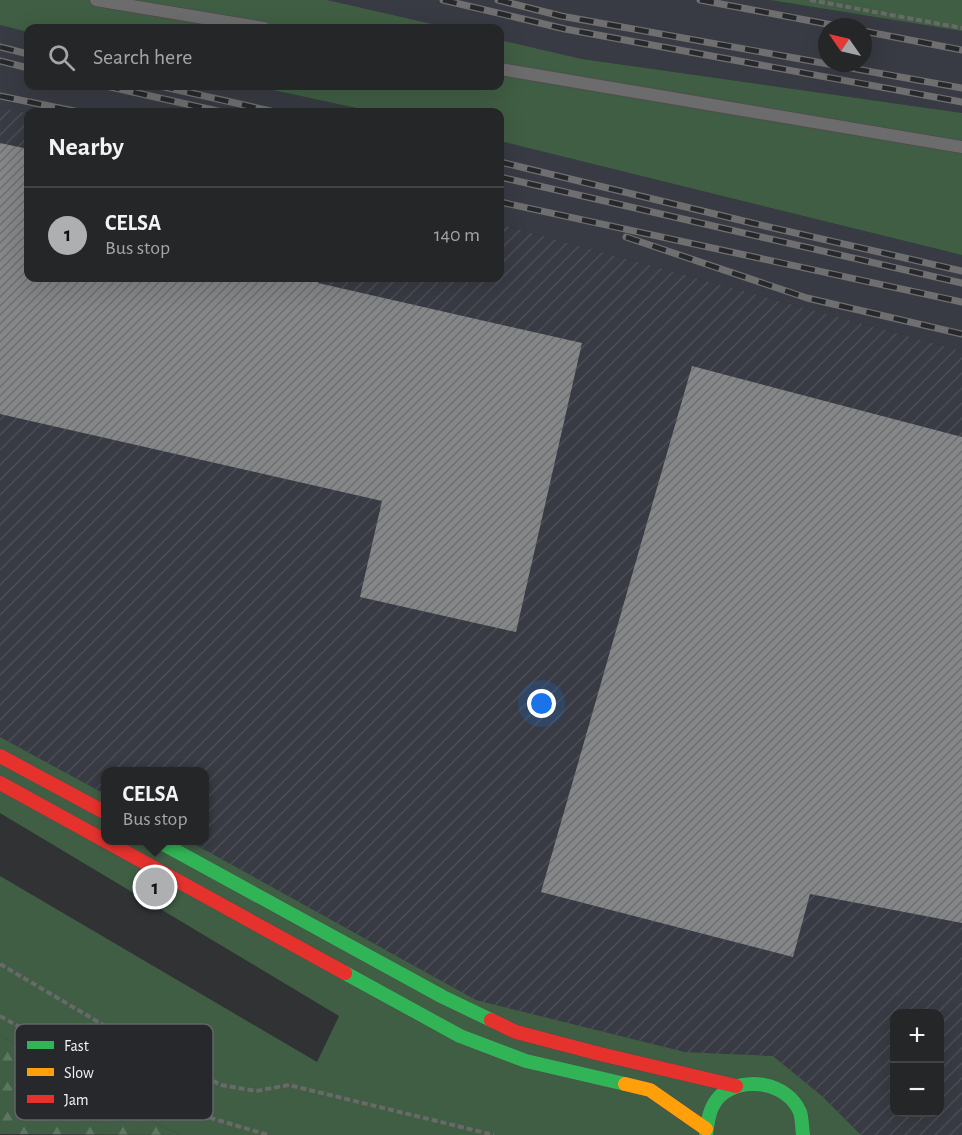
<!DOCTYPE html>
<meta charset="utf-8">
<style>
body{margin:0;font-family:"Alegreya Sans",sans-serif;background:#2d2e2f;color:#f1f3f6}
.controls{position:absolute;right:18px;bottom:18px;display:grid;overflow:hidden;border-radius:12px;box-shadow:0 6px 24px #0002}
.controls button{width:54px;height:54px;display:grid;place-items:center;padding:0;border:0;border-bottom:2px solid #424344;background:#252627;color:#f1f3f6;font:30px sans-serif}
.compass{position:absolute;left:818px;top:18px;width:54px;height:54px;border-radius:50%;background:#252627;box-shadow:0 6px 24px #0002;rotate:304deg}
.you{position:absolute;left:542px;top:704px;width:21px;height:21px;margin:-15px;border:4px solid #fff;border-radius:50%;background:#1a73e8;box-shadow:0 0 0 9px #1a73e833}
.badge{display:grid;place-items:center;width:39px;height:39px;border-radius:50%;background:#aeafb1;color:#111;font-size:20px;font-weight:700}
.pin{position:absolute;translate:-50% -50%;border:3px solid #fff;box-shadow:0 2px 6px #0006}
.popup{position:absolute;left:101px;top:767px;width:108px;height:78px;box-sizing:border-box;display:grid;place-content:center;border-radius:12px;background:#252627;filter:drop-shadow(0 2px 4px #0005);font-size:20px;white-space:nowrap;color:#a3a5a7}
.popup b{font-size:22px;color:#f1f3f6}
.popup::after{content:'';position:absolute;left:50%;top:100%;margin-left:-12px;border:12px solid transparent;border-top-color:#252627}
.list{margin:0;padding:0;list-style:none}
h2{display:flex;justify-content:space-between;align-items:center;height:78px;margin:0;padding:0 24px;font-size:26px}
h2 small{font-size:20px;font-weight:400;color:#a3a5a7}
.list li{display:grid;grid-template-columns:39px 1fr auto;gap:18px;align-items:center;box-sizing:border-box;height:96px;padding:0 24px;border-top:2px solid #424344}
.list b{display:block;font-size:22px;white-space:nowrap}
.list p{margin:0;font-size:20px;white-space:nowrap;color:#a3a5a7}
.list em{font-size:20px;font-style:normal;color:#a3a5a7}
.icon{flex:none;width:33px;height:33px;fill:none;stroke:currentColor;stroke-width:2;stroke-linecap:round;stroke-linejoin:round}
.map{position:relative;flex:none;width:962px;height:1135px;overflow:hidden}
.search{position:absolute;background:#252627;box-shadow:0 6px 24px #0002;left:24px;top:24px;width:480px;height:66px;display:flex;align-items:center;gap:15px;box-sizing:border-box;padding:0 21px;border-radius:12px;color:#a3a5a7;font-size:22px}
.panel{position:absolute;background:#252627;box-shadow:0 6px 24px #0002;left:24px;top:108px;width:480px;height:174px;border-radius:12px}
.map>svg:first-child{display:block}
.industrial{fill:url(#industrial-furrows);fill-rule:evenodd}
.built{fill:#383b43;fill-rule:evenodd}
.green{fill:#405e44}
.forest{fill:url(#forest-firs)}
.building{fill:url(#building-hatch)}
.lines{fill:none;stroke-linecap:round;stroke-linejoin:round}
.lane-casing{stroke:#4d4d4e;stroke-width:14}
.fast-casing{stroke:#4d4d4e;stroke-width:15}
.slow-casing{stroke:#4d4d4e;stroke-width:15}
.jam-casing{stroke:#4d4d4e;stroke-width:15}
.path{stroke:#69696a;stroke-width:4;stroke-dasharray:6 3;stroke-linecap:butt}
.lane{stroke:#6c6c6c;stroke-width:12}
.fast{stroke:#30b455;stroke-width:14}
.slow{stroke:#ff9f0a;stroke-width:14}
.jam{stroke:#e5322d;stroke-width:14}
.rail-casing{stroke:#706f70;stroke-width:7}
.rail{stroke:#26282b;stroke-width:4.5;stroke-dasharray:14;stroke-linecap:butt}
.key{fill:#26282b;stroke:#636568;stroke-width:1.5}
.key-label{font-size:16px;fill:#f2f3f5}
</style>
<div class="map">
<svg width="962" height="1135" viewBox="0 0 962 1135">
<defs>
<pattern id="industrial-furrows" width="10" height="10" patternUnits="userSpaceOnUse" patternTransform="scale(1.5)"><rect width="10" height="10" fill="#383b43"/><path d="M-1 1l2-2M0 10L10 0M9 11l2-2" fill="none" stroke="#4c4e56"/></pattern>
<pattern id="forest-firs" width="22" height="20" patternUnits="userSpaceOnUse" patternTransform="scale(1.5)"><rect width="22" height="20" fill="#405e44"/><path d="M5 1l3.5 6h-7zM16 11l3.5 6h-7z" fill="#5c7660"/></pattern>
<pattern id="building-hatch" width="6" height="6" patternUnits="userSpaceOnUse" patternTransform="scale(1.5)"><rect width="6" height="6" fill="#858688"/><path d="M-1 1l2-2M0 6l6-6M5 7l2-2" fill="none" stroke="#6d6e6f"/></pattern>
</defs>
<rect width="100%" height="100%" fill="#313234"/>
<!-- industrial -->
<path class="industrial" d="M 0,107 L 28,113 L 28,278 L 500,278 L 500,224 L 962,351 L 962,1135 L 861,1135 L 822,1096 L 773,1056 L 685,1052 L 476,1000 L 189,841 L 204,840 L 204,772 L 106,772 L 105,794 L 0,737 ZM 894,1014 L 940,1014 L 940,1112 L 894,1112 Z"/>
<!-- built -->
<path class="built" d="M 327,0 L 770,0 L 962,31 L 962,113 L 582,59 L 500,40 L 500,28 L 450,28 ZM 827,27 L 863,27 L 863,63 L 827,63 Z
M 0,25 L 28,32 L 28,86 L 254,86 L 375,112 L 28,113 L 0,107 Z
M 500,141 L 962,255 L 962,351 L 500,224 Z"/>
<!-- green -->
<path class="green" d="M 0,0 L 327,0 L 450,28 L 28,28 L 28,32 L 0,25 Z
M 770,0 L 962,0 L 962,31 Z
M 500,40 L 582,59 L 962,113 L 962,255 L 500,141 L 500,112 L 375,112 L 254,86 L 500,86 Z
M 0,737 L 105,794 L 106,840 L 189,841 L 476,1000 L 685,1052 L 773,1056 L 822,1096 L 861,1135 L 180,1135 L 135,1113 L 0,1035 L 0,876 L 317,1062 L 339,1016 L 0,813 Z"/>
<!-- forest -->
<path class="forest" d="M 0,1035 L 135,1113 L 180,1135 L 0,1134 Z"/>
<!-- building -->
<path class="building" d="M 0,143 L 28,149 L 28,278 L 319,278 L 318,283 L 582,343 L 516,632 L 360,597 L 382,501 L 0,414 Z
M 692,366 L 962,437 L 962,923 L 810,894 L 793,957 L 541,892 Z"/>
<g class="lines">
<defs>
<path id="lane" d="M 96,0 L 264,28
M 500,69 L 962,147"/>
<path id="fast" d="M 156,840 L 443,997 L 491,1020
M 345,973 L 460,1036 L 526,1061 L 625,1084
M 706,1135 C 708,1121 709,1107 720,1096 C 743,1075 787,1082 800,1112 C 802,1118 802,1128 803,1135"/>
<path id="slow" d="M 625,1084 L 650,1090 L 706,1129"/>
<path id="jam" d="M 0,756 L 106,813
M 0,783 L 345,973
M 491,1020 L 516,1032 L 600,1054 L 736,1086"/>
</defs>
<!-- lane casing -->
<use href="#lane" class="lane-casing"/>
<!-- fast casing -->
<use href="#fast" class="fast-casing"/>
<!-- slow casing -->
<use href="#slow" class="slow-casing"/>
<!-- jam casing -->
<use href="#jam" class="jam-casing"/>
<!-- path -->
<path class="path" d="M 810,0 L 962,28
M 0,964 L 100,1023 L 221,1085 L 256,1091 L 289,1085 L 494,1135
M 0,1016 L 150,1100 L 268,1135"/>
<!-- lane -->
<use href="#lane" class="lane"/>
<!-- fast -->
<use href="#fast" class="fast"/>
<!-- slow -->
<use href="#slow" class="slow"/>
<!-- jam -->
<use href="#jam" class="jam"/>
<defs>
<path id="rail" d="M 443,0 L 565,29 L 962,102
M 498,0 L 561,16 L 962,88
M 700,0 L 843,27
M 863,31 L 962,50
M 0,47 L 28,54
M 0,61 L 28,68
M 106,86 L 222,112
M 160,86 L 275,112
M 0,96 L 79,112
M 500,162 L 752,223 L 962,271
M 500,177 L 962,283
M 500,202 L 962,302
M 626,237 L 807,298 L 962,334"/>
</defs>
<!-- rail casing -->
<use href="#rail" class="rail-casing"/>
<!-- rail -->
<use href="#rail" class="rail"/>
</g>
<!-- legend -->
<rect x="15" y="1024" width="198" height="96" rx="9" class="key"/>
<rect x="27" y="1041" width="27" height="8" fill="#30b455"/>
<rect x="27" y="1068" width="27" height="8" fill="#ff9f0a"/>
<rect x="27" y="1095" width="27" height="8" fill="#e5322d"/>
<g class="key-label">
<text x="64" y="1051">Fast</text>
<text x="64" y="1078">Slow</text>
<text x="64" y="1105">Jam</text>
</g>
</svg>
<div class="controls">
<button>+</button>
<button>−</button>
</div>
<svg class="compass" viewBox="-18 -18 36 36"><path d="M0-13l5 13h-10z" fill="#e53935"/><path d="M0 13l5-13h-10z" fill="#a3a5a7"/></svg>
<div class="you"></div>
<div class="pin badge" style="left:155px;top:887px">1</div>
<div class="popup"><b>CELSA</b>Bus stop</div>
<div class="search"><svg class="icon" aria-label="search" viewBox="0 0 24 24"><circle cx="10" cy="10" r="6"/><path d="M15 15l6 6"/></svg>Search here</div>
<section class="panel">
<h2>Nearby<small></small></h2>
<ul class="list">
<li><span class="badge">1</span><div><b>CELSA</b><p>Bus stop</p></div><em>140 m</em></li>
</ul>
</section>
</div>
